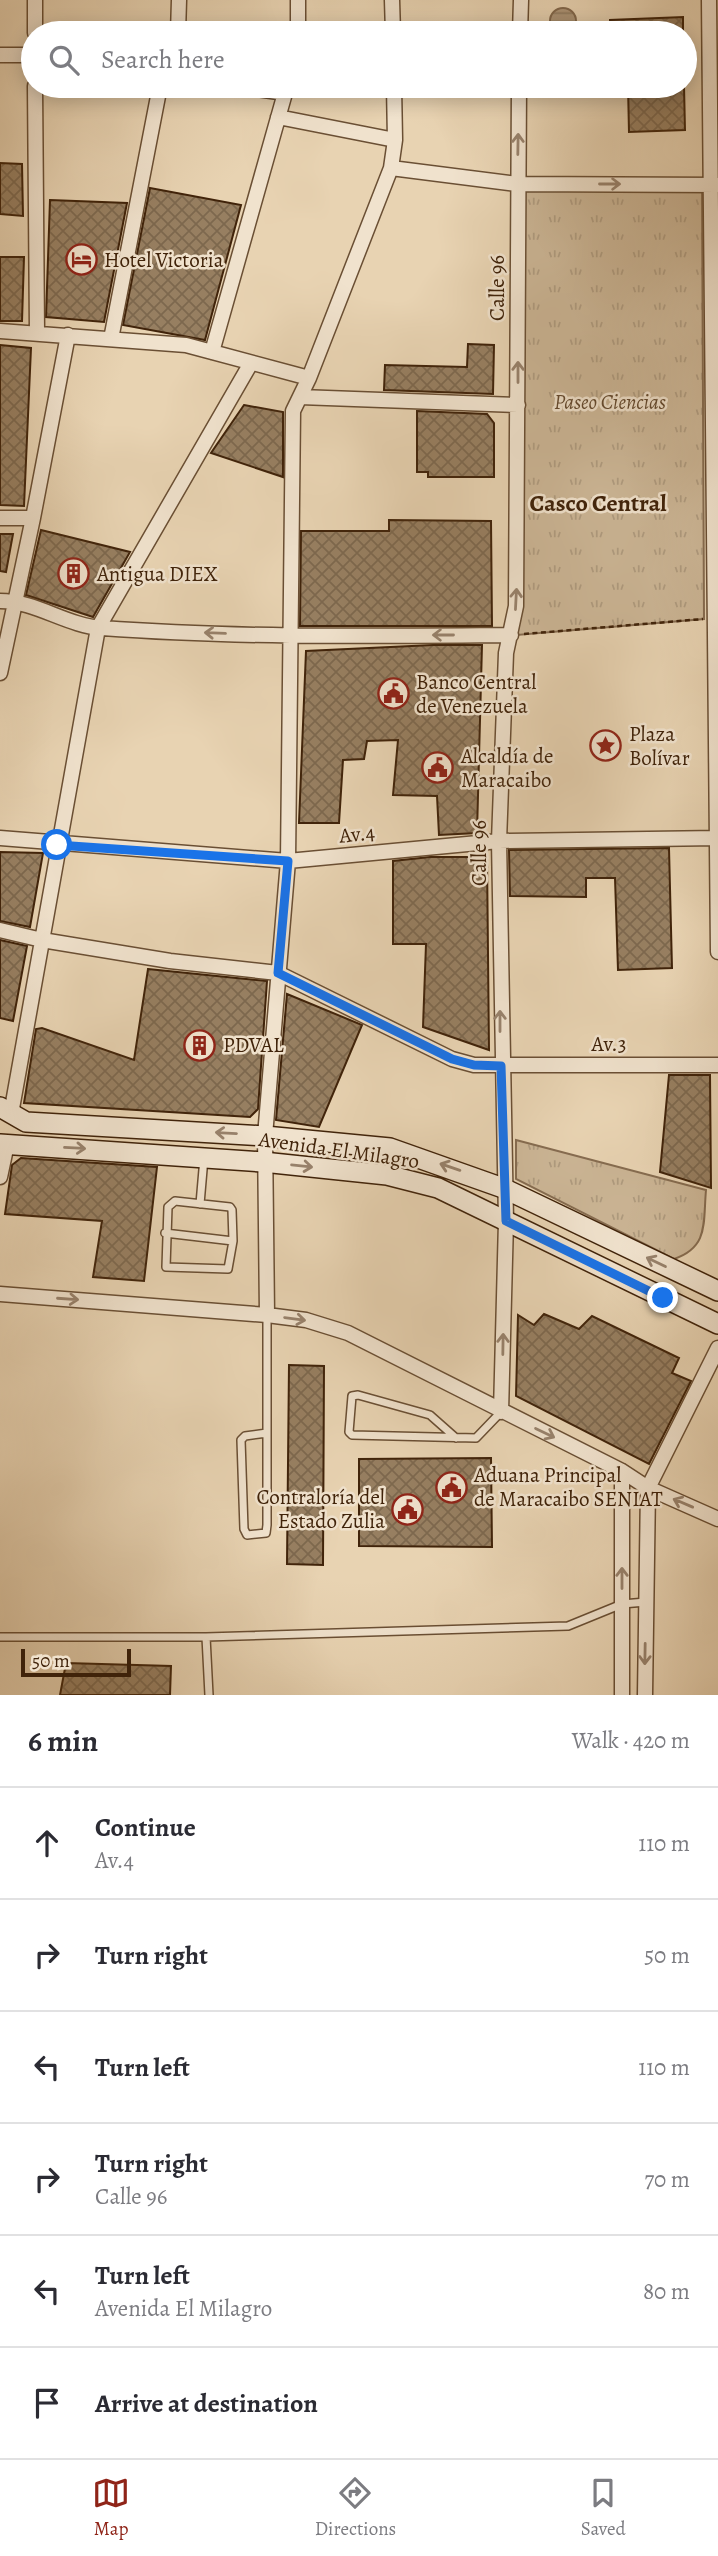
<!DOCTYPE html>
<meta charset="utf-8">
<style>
body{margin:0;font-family:Alegreya,serif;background:#f2f2f3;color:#2b2b33}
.scale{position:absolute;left:21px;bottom:18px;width:110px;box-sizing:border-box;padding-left:7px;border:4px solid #40230a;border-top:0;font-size:19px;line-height:24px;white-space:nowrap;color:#40230a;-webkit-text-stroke:5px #f0e2cd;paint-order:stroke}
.stop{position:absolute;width:21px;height:21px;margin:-16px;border:5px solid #1a73e8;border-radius:50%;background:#fff}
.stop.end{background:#1a73e8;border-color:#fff;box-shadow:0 2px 7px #0008}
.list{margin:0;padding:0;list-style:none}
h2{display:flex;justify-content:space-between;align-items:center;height:91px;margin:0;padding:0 28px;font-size:30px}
h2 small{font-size:23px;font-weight:400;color:#7c7c81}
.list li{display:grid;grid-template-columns:46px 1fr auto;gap:21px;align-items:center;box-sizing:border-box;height:112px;padding:0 28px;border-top:2px solid #e1e1e2}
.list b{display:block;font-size:26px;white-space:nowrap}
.list p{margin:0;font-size:23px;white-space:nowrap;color:#7c7c81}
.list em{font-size:23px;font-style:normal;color:#7c7c81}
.icon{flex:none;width:38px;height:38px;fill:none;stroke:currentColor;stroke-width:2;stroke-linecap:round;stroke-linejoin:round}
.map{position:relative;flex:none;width:718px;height:1695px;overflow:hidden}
.search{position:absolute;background:#fff;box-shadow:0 4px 18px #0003;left:21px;right:21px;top:21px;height:77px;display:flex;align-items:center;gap:18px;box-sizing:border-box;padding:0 24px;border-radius:38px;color:#7c7c81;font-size:26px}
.sheet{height:763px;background:#fff}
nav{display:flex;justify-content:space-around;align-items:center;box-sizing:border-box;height:98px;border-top:2px solid #e1e1e2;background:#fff;font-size:19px;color:#7c7c81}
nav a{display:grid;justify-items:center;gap:4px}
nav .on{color:#8f2418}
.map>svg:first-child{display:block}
.park{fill:url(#park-tufts);stroke:#866c50;stroke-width:2}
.water{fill:url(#water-rules);stroke:#83694d;stroke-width:2}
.building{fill:url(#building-cross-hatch);stroke:#40230a;stroke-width:2}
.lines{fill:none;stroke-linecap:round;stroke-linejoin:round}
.lane-casing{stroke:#6a4f34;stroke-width:10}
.street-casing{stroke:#6a4f34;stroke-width:17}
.secondary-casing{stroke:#40230a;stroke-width:22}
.path{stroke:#40230a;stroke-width:2.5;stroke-dasharray:5 3.5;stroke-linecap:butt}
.lane{stroke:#f0e2cd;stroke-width:7}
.street{stroke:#f0e2cd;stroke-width:14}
.secondary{stroke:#f0e2cd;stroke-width:19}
.oneway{stroke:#98826c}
.route{stroke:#1a73e8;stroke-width:9}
.labels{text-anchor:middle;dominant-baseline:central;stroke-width:5;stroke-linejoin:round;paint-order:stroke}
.poi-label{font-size:21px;fill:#40230a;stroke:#f0e2cd;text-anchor:start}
.street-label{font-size:21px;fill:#40230a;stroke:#f0e2cd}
.park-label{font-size:21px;font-style:italic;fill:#63482d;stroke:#f0e2cd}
.quarter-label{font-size:24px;font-weight:bold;fill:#40230a;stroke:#f0e2cd}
</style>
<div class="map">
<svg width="718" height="1695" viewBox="0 0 718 1695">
<defs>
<pattern id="park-tufts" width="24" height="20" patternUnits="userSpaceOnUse" patternTransform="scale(1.75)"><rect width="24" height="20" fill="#cbb595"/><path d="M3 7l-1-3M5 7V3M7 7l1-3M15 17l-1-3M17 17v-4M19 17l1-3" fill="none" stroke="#af9b7f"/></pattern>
<pattern id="water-rules" width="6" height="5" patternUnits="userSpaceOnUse" patternTransform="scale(1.75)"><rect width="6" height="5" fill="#af9779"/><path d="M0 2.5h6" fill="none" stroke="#907b61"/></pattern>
<pattern id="building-cross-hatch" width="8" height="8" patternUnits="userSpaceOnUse" patternTransform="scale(1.75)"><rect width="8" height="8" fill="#977f61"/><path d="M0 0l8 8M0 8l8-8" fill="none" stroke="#7d684e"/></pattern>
</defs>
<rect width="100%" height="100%" fill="#e8d3b2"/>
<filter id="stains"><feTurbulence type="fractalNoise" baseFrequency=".00286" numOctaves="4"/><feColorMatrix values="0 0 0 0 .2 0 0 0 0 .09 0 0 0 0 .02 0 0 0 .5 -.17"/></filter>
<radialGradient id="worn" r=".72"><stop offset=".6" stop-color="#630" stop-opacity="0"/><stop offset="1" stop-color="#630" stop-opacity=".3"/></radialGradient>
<!-- park -->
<path class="park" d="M 517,184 L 702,185 L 704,619 L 517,635 Z
M 516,1140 L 706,1190 C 703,1223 709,1247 674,1259 L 516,1179 Z"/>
<!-- water -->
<path class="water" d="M550 21a13 13 0 1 1 26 0a13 13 0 1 1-26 0Z"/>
<!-- building -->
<path class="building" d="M 683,17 L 683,33 L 610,33 L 610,20 Z
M 628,86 L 684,86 L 685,130 L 629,132 Z
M 0,163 L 22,164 L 23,216 L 0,214 Z
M 150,188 L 241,205 L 205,340 L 123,325 Z
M 50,200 L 127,203 L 104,322 L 46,317 Z
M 0,257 L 24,257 L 22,321 L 0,321 Z
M 468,344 L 494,345 L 493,394 L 384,390 L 385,365 L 467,367 Z
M 0,345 L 31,348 L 24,506 L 0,505 Z
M 244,405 L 283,412 L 283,477 L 211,453 Z
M 417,411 L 487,414 L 494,423 L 494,477 L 428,477 L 428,472 L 417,472 Z
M 389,520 L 491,521 L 492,626 L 300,626 L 301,531 L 389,531 Z
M 41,530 L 130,552 L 93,617 L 26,595 Z
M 0,534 L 13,534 L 6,572 L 0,571 Z
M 433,645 L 482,645 L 477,833 L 439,835 L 437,796 L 393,795 L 398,740 L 367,741 L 364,759 L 343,760 L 339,823 L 299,823 L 306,651 Z
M 669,848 L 672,968 L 618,970 L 615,878 L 586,878 L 586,897 L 510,896 L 509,850 Z
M 0,852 L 43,853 L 30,927 L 0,921 Z
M 430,857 L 487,857 L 489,1050 L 423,1027 L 426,944 L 393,944 L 393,861 Z
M 0,940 L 27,946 L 13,1021 L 0,1018 Z
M 148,969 L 267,981 L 258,1109 L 250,1117 L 24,1103 L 36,1029 L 42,1028 L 134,1060 Z
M 287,994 L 362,1025 L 319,1127 L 276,1120 Z
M 669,1075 L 710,1075 L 711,1188 L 660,1172 Z
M 21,1158 L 157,1167 L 144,1281 L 93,1277 L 102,1221 L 5,1214 L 12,1165 Z
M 544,1314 L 579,1329 L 592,1316 L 679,1358 L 672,1373 L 691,1381 L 649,1464 L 516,1396 L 518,1315 L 534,1325 Z
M 289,1365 L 324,1366 L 323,1565 L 287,1564 Z
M 491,1458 L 492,1547 L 359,1546 L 359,1459 Z
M 66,1663 L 171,1666 L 170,1695 L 60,1695 Z"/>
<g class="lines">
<defs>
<path id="lane" d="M 175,1201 L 230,1207 L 232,1210 L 233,1241 L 228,1269 L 166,1267 L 168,1207 Z
M 200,1204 L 204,1158
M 165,1233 L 233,1241
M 267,1315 L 267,1525 L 266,1533 L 247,1535 L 244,1529 L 241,1440 L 245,1436 L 267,1433
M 456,1438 L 430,1415 L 358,1395 L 352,1396 L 349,1432 L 352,1435 L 476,1438 L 501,1412
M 0,1637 L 206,1637 L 209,1695
M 206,1637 L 568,1626 L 622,1604 L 646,1602"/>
<path id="street" d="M 35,0 L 35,33
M 298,0 L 298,33
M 392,0 L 393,33
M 709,0 L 718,952
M 178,33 L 179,0
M 520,33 L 521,0
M 0,55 L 33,55
M 35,86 L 37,332
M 234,86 L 285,93
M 278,117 L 395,140
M 391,168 L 517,184 L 718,185
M 0,331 L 186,345 L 309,378
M 111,339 L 160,86
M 212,352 L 287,86
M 300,397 L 518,405
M 0,518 L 33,518 L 68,335
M 0,601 C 36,601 67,626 102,628 C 238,638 375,636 511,635
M 0,673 L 33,518
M 0,838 L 288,861 L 499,841 L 718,838
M 0,930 L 42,940 L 170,961 L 278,973 L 452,1059 L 474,1065 L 718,1065
M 11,1114 L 98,628 L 251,363
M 0,1177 L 7,1144
M 0,1294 L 267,1315 L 306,1320 L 348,1333 L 622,1471 L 648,1488 L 718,1519
M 267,1315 L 265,1136 L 288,861 L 293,411 L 309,378 L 391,168 L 395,140 L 394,86
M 501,1412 L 506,1221 L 499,841 L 506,653 L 516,606 L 519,86
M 622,1695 L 622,1471
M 645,1695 L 648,1488 L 718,1348"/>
<path id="secondary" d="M 0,1107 L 26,1122 L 265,1136 L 390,1148 L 503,1188 L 718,1291
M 0,1144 L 263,1162 L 387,1175 L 438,1188 L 718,1324"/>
</defs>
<!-- lane casing -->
<use href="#lane" class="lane-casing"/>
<!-- street casing -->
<use href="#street" class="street-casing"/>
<!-- secondary casing -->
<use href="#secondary" class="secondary-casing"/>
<!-- path -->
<path class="path" d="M 524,634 L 703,619"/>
<!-- lane -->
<use href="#lane" class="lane"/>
<!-- street -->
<use href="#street" class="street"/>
<!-- secondary -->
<use href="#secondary" class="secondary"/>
</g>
<!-- one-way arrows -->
<defs><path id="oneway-shaft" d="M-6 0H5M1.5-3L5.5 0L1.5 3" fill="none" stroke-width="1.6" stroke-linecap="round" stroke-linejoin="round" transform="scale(1.75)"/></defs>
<g class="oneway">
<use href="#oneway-shaft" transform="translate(518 144) rotate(-89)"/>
<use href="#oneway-shaft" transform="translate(610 184)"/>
<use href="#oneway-shaft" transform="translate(518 372) rotate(-90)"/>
<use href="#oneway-shaft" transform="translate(516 599) rotate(-87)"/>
<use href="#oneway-shaft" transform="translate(215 633) rotate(-178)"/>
<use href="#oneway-shaft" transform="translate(443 635) rotate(180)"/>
<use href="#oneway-shaft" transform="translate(500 1021) rotate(-90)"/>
<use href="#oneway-shaft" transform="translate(226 1133) rotate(-177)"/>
<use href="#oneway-shaft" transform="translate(75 1148) rotate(3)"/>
<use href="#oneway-shaft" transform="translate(302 1166) rotate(6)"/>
<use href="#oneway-shaft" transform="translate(450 1167) rotate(-161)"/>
<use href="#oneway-shaft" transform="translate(656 1262) rotate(-154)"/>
<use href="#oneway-shaft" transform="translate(68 1299) rotate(4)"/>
<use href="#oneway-shaft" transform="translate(295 1319) rotate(8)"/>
<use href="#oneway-shaft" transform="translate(503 1344) rotate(-89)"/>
<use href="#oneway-shaft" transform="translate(545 1433) rotate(26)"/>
<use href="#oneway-shaft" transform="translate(683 1503) rotate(-157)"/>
<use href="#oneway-shaft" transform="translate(622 1578) rotate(-90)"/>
<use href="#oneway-shaft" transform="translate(645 1654) rotate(91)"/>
</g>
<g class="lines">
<!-- route -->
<path class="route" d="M 57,845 L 288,861 L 278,973 L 452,1059 L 474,1065 L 501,1066 L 506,1221 L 663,1298"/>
</g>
<!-- icons -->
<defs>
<symbol id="hotel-ring" viewBox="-11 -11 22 22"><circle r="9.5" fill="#f0e2cd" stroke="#8f2418" stroke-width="1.5"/><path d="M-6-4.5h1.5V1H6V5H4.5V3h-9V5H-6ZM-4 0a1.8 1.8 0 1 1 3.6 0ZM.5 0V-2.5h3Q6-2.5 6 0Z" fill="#8f2418"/></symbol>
<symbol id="building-ring" viewBox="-11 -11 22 22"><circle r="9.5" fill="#f0e2cd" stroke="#8f2418" stroke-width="1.5"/><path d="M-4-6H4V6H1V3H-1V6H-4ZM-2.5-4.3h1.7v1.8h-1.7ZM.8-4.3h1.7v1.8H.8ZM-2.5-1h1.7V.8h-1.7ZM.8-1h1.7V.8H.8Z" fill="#8f2418"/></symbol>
<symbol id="civic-ring" viewBox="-11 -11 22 22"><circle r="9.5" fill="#f0e2cd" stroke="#8f2418" stroke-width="1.5"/><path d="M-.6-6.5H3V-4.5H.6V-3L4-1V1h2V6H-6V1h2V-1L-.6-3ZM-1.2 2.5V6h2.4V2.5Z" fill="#8f2418"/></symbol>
<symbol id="sight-ring" viewBox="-11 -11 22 22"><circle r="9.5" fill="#f0e2cd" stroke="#8f2418" stroke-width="1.5"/><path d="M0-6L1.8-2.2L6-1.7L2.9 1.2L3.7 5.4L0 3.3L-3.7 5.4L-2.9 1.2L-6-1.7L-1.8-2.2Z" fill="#8f2418"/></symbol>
</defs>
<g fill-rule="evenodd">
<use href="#hotel-ring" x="64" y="242" width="35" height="35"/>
<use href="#building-ring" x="56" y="556" width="35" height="35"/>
<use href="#civic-ring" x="376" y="676" width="35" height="35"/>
<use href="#sight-ring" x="588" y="728" width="35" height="35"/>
<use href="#civic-ring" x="420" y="750" width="35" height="35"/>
<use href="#building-ring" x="182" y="1028" width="35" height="35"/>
<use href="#civic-ring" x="434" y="1470" width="35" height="35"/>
<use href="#civic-ring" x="390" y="1492" width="35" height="35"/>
</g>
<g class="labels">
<!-- poi labels -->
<g class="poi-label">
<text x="104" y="260">Hotel Victoria</text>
<text x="97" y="574">Antigua DIEX</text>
<text x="416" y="682">Banco Central<tspan x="416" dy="24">de Venezuela</tspan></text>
<text x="629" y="734">Plaza<tspan x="629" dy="24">Bolívar</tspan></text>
<text x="461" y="756">Alcaldía de<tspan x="461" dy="24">Maracaibo</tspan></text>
<text x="223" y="1045">PDVAL</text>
<text x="474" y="1475">Aduana Principal<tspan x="474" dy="24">de Maracaibo SENIAT</tspan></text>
<text x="385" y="1497" text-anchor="end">Contraloría del<tspan x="385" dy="24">Estado Zulia</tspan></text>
</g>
<!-- street labels -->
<g class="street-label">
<text transform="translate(497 288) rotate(-90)">Calle 96</text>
<text transform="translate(357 834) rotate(-6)">Av.4</text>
<text transform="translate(479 853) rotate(-90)">Calle 96</text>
<text x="609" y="1044">Av.3</text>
<text transform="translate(339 1150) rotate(8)">Avenida El Milagro</text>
</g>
<!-- park labels -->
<g class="park-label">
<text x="610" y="402">Paseo Ciencias</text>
</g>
<!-- quarter labels -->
<g class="quarter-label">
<text x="598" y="503">Casco Central</text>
</g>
</g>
<rect width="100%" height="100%" filter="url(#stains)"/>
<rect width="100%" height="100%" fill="url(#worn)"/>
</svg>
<div class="scale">50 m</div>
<div class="stop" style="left:57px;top:845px"></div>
<div class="stop end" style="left:663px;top:1298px"></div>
<div class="search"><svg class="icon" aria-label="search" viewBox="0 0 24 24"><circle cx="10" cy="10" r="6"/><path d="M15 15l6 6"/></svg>Search here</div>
</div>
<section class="sheet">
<h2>6 min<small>Walk · 420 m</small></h2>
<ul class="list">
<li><svg class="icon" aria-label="ahead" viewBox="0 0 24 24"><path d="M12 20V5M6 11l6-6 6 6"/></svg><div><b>Continue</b><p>Av.4</p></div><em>110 m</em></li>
<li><svg class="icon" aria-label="right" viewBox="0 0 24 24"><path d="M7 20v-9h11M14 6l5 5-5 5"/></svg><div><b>Turn right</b></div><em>50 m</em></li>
<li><svg class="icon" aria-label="left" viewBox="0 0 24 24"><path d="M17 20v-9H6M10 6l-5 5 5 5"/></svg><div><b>Turn left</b></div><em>110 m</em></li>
<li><svg class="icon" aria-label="right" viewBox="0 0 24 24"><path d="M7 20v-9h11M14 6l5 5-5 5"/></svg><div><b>Turn right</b><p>Calle 96</p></div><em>70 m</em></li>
<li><svg class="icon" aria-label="left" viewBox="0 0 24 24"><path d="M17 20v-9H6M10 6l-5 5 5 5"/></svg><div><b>Turn left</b><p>Avenida El Milagro</p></div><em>80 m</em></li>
<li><svg class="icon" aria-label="arrive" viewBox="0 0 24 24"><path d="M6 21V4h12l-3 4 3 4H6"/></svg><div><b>Arrive at destination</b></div></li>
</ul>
</section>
<nav>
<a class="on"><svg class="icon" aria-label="map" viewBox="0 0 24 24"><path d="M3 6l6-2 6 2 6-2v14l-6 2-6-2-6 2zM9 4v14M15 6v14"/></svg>Map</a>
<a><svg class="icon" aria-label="directions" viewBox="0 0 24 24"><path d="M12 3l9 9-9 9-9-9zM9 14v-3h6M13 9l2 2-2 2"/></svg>Directions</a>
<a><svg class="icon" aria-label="saved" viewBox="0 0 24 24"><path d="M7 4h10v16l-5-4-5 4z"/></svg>Saved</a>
</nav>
